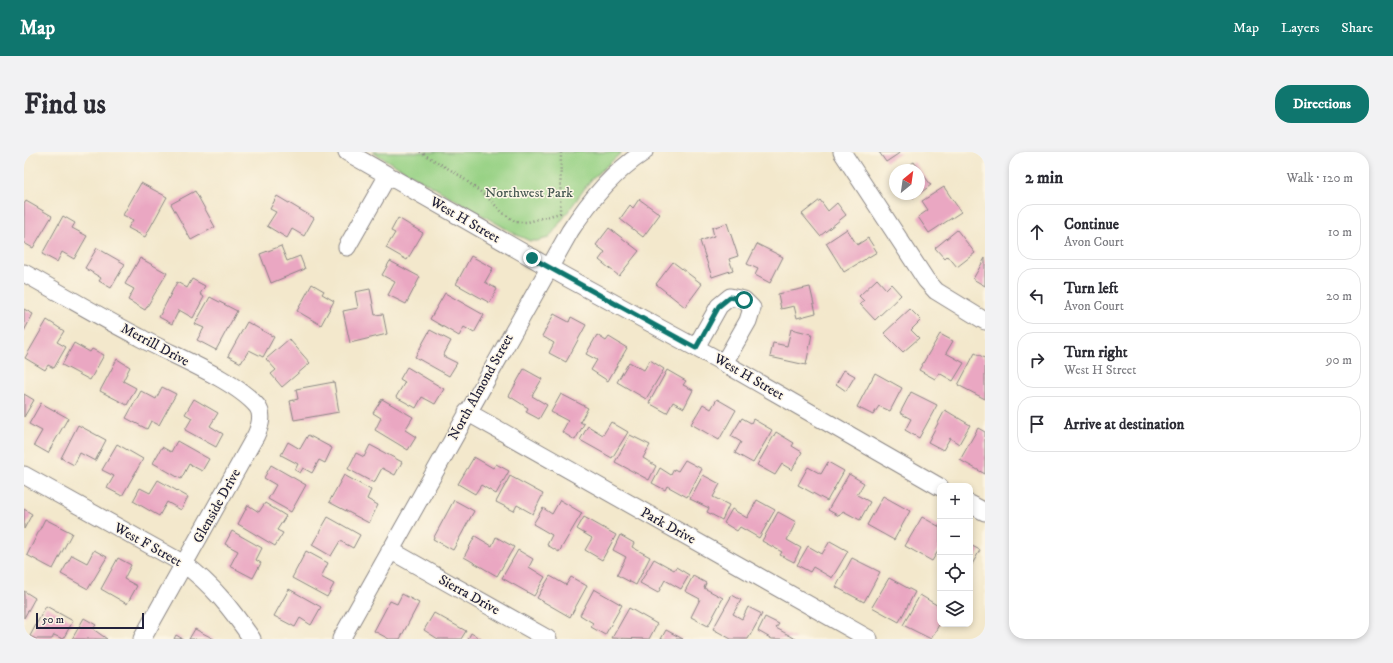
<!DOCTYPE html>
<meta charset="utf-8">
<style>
body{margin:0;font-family:"IM FELL DW Pica",serif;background:#f2f2f3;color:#2b2b33}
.controls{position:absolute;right:12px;bottom:12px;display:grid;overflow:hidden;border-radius:8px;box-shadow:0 2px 6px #0003}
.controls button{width:36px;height:36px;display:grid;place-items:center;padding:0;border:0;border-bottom:1px solid #e1e1e2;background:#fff;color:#2b2b33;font:20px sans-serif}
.compass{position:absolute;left:865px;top:12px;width:36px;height:36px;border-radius:50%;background:#fff;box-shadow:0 2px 6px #0003;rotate:29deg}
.scale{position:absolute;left:12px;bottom:10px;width:108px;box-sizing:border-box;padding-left:4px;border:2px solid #22223b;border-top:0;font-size:11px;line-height:14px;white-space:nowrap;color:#22223b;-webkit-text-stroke:3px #fcf5e5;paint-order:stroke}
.stop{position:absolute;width:12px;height:12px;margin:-9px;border:3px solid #0f766e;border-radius:50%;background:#fff}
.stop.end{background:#0f766e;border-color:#fff;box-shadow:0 1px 4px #0008}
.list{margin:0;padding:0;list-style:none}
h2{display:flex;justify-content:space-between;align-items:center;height:52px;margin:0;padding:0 16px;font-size:17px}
h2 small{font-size:13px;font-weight:400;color:#7c7c81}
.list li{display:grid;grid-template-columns:26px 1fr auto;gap:12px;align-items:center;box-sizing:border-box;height:56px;margin:0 8px 8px;padding:0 8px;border:1px solid #e1e1e2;border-radius:16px}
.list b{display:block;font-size:15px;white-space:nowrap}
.list p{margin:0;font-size:13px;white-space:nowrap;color:#7c7c81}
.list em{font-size:13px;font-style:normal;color:#7c7c81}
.icon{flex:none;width:22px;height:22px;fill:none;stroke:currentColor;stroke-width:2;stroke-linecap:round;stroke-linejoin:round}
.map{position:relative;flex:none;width:961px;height:487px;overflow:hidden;border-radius:16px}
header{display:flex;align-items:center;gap:24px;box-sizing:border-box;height:56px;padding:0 20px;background:#0f766e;color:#fff}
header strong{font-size:19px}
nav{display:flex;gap:22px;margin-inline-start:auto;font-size:14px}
.intro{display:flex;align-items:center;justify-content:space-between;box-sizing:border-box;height:96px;padding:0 24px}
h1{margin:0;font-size:28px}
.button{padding:10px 18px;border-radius:16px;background:#0f766e;color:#fff;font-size:14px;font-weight:700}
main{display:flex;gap:24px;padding:0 24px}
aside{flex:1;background:#fff;border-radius:16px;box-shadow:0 2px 6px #0003}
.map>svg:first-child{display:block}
.green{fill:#98d285;stroke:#5d7a60}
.building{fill:#eaa7c2}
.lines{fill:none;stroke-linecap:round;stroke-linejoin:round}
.street-casing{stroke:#8a8584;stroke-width:19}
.path{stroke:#8a8584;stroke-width:2.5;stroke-dasharray:1 3;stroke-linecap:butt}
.street{stroke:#fff;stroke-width:17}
.route{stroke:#0f766e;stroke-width:5}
.labels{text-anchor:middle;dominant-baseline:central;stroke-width:3;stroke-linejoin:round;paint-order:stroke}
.park-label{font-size:14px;fill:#455751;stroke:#fcf5e5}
.street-label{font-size:14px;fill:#22223b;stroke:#fcf5e5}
</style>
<header>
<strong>Map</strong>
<nav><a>Map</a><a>Layers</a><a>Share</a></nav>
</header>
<div class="intro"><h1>Find us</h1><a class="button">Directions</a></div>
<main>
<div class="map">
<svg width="961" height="487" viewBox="0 0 961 487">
<rect width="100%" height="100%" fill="#fcf5e5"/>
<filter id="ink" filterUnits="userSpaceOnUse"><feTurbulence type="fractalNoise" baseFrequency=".025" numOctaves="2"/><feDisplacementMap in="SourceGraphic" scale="8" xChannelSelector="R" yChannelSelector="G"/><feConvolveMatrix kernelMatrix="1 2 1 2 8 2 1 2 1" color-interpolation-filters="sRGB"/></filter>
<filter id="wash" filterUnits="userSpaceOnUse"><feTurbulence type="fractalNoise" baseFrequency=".012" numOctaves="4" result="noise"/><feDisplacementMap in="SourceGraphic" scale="16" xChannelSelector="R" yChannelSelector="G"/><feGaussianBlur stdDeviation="0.9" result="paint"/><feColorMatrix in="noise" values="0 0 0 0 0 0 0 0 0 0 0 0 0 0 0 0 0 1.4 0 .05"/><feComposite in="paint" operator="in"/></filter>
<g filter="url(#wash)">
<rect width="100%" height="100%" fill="#f3e8cc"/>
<!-- green -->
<path class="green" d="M 348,0 L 598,0 L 566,29 L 525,86 L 513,89 L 506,89 L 493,83 Z"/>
<g id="blocks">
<!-- building -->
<path class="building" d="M 855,0 L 877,0 L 862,10 Z
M 890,10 L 907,33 L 895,42 L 895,18 L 878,18 Z
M 117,31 L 143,45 L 121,85 L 104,76 L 109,68 L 99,63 Z
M 920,35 L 937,60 L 905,81 L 894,65 L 904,58 L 898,49 Z
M 171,39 L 191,75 L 167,88 L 147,52 Z
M 886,42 L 894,42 L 889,46 Z
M 253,44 L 290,66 L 280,84 L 268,77 L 263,86 L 243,74 L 252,60 L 246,57 Z
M 615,47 L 636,62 L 619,85 L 596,67 L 606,53 L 609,56 Z
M 796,48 L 804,59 L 813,51 L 822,63 L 796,84 L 778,62 Z
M 2,49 L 28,64 L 9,96 L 0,91 L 0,52 Z
M 39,64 L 51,71 L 48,76 L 63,84 L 50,107 L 38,100 L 33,110 L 18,102 Z
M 374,66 L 399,81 L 383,108 L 362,96 L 371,81 L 367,79 Z
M 703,71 L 714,104 L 705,107 L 709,118 L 688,125 L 676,89 L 690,84 L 688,76 Z
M 585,76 L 615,99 L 595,124 L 575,108 L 581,100 L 572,93 Z
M 823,77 L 833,93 L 844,86 L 853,100 L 820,120 L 802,91 Z
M 933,78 L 951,101 L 933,115 L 924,104 L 921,107 L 911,96 Z
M 733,92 L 759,105 L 746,131 L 731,123 L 734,117 L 723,112 Z
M 257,94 L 263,109 L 276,104 L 281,117 L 247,131 L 236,102 Z
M 73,96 L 101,112 L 87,136 L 75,129 L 77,126 L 61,116 Z
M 447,104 L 469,116 L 461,130 L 473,137 L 466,151 L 432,132 Z
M 116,106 L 143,121 L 121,158 L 104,148 L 110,137 L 101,132 Z
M 961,106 L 961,134 L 949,127 Z
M 366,109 L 396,125 L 382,152 L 364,143 L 371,130 L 358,123 Z
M 649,110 L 678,132 L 661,155 L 632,132 Z
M 168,127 L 181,134 L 176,142 L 180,145 L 169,166 L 155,158 L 148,172 L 135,165 L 153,130 L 163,136 Z
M 853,127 L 862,137 L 867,132 L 877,143 L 851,168 L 836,152 L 840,149 L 835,144 Z
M 288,132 L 300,139 L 298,142 L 310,149 L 297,173 L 273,159 Z
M 786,135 L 792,161 L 773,166 L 770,154 L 757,157 L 754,142 Z
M 346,137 L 351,163 L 359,162 L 363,182 L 326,191 L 319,159 L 334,156 L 331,140 Z
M 421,141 L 460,163 L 450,181 L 440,175 L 435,184 L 406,167 Z
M 186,145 L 213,159 L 192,198 L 173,188 L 180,176 L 171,172 Z
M 0,157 L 9,162 L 0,179 Z
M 886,157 L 897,168 L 887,178 L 895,186 L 879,200 L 860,181 Z
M 530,162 L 545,170 L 547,165 L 562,173 L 542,210 L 525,201 L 530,191 L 518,184 Z
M 23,168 L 40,179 L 33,190 L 42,195 L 30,216 L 24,213 L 21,218 L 1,206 Z
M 223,170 L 250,185 L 239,205 L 225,198 L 217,211 L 204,204 Z
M 767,177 L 788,182 L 782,213 L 746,205 L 749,191 L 763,194 Z
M 406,178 L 427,189 L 419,204 L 433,211 L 425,224 L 391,205 Z
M 916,182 L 929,189 L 922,201 L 940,211 L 929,229 L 915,221 L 911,227 L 895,218 Z
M 573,183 L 582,189 L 585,185 L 603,196 L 584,229 L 567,218 L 573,208 L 562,202 Z
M 265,187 L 286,211 L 258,235 L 247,222 L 252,218 L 242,207 Z
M 50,191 L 66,200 L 68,197 L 80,203 L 66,228 L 38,213 Z
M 951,201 L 961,206 L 961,247 L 934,233 Z
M 93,207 L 106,215 L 99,229 L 112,236 L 103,253 L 76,239 Z
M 626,208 L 640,217 L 622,247 L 593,230 L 605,210 L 620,218 Z
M 383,215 L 420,237 L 411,252 L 398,245 L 392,256 L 372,245 L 381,230 L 376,227 Z
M 500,217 L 518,227 L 508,244 L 523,253 L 515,267 L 502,260 L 504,256 L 485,244 Z
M 643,218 L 662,229 L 659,233 L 669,238 L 660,256 L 649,250 L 643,261 L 625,251 Z
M 820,218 L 831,224 L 822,239 L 812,232 Z
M 851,221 L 878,236 L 866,259 L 855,254 L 849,263 L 833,255 Z
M 310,230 L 315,260 L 270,268 L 266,249 L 274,247 L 272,237 Z
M 138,235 L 152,242 L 135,273 L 127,269 L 123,277 L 102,266 L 117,239 L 132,247 Z
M 887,240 L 913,253 L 895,286 L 881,278 L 887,267 L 876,261 Z
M 0,242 L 10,248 L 0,265 Z
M 537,242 L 564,256 L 556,270 L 560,272 L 551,288 L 538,280 L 544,269 L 527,260 Z
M 170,247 L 194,261 L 186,274 L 199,282 L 192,295 L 161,278 L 168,266 L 161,262 Z
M 358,247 L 389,265 L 381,278 L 392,285 L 384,298 L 351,278 L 357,266 L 349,261 Z
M 693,247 L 712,258 L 695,288 L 667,272 L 679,252 L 687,257 Z
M 17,251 L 44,266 L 24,301 L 10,293 L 18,279 L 5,272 Z
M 921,258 L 946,273 L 935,292 L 926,286 L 919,298 L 904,290 Z
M 718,266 L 727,271 L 729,267 L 748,278 L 729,311 L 711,301 L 717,290 L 707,284 Z
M 587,270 L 604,280 L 588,306 L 556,288 L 564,274 L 579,283 Z
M 54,273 L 82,288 L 71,309 L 56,301 L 50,313 L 37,306 Z
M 954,276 L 961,280 L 961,322 L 936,308 Z
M 752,280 L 770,291 L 768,294 L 778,300 L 768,318 L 758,312 L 751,323 L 733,313 Z
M 284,283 L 308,296 L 301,311 L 295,308 L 288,321 L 279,316 L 276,321 L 271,318 L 274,312 L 257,303 L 264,290 L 276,297 Z
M 606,283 L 626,293 L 619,306 L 632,314 L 625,328 L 591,310 Z
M 153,289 L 185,307 L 178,319 L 165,312 L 157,327 L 129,311 L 138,295 L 147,300 Z
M 93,292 L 119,307 L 98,344 L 83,336 L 90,324 L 78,318 Z
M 346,293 L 378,310 L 371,323 L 358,316 L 350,331 L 324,317 L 332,301 L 340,305 Z
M 450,305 L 469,316 L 472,312 L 485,319 L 472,342 L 457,333 L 451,342 L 434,332 Z
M 661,308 L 678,317 L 663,345 L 643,334 L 641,338 L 628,331 L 636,316 L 647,323 L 650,317 L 654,319 Z
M 804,310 L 820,319 L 803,349 L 774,333 L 784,315 L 797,322 Z
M 247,313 L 282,333 L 267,360 L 244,347 L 252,333 L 240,326 Z
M 825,322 L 840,331 L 833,343 L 846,350 L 836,368 L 819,359 L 815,364 L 804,358 Z
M 320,323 L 347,338 L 343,347 L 354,353 L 345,371 L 305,350 Z
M 679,323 L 696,332 L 689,345 L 705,353 L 698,368 L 683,360 L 685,356 L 666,347 Z
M 486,324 L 519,342 L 509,362 L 493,353 L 490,359 L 472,350 Z
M 134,328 L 164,345 L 157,358 L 143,350 L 135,364 L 109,349 L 116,336 L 126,341 Z
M 859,344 L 886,359 L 870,388 L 843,373 Z
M 430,348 L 450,359 L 429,398 L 409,387 Z
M 536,348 L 558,361 L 535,400 L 523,393 L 528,383 L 509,372 L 519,356 L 528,362 Z
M 733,348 L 751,358 L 735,386 L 716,375 L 713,379 L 700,371 L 708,357 L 723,366 Z
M 241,351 L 262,364 L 253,378 L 259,381 L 251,394 L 214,372 L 224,353 L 235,360 Z
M 0,357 L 8,362 L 0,377 Z
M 754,360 L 772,370 L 763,388 L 777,396 L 770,410 L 756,403 L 758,400 L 738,389 Z
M 304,365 L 336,383 L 329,396 L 316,389 L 307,404 L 288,393 Z
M 560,365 L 592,383 L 578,408 L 561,398 L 568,386 L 553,377 Z
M 898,365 L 916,375 L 916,396 L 908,409 L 881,394 Z
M 21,367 L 48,381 L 29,417 L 3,403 Z
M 208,379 L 238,396 L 232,408 L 237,411 L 229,426 L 206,414 L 214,399 L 201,392 Z
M 596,383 L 610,391 L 608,395 L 626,405 L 612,433 L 593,423 L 602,405 L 589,398 Z
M 451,384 L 468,394 L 472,385 L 490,395 L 473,424 L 440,405 Z
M 806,389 L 824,399 L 808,426 L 789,415 L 786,420 L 773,413 L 784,394 L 798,402 Z
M 946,393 L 956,398 L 946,416 Z
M 70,398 L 83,405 L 64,437 L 37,422 L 48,403 L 63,411 Z
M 494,398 L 509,407 L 505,415 L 521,425 L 510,444 L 478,426 Z
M 282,399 L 304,411 L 297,425 L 310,432 L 303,445 L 268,426 Z
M 94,406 L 107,413 L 100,427 L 113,434 L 103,452 L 77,437 Z
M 828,406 L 856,420 L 840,450 L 812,435 Z
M 630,407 L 650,418 L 652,415 L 665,423 L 657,437 L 641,428 L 634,441 L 616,431 Z
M 526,424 L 542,433 L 547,425 L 563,434 L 546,465 L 513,446 Z
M 669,424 L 682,431 L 680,436 L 699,446 L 684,474 L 667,465 L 676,447 L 661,439 Z
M 865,426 L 891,440 L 875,470 L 848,455 Z
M 265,437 L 297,455 L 287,473 L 276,466 L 271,475 L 250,464 Z
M 570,437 L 598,453 L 581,483 L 567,475 L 569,471 L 556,463 Z
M 0,439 L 11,446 L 0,466 Z
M 378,442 L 395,451 L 376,487 L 365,487 L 350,479 L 366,449 L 373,452 Z
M 708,443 L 717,448 L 709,462 L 718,467 L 724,455 L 738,462 L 724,487 L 707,487 L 689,477 Z
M 896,443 L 916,455 L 916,471 L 907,487 L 879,473 Z
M 22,454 L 49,469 L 39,487 L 30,483 L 28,487 L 12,487 L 6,484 Z
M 605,456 L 633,472 L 625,487 L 588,486 Z
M 410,461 L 442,479 L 437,487 L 414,487 L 400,478 Z
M 741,465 L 755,472 L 752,476 L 772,487 L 748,487 L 734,479 Z
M 60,466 L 72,473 L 69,477 L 83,487 L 48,487 Z
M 171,477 L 190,487 L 165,487 Z
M 642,478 L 659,487 L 637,487 Z
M 447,481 L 457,487 L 444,487 Z
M 152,483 L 159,487 L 150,487 Z"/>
</g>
</g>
<g filter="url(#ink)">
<use href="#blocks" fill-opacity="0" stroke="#8a8584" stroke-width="1"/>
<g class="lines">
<defs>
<path id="street" d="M 323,0 L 540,124 L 700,211 L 916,335
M 818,0 L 902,128 L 912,139 L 961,169
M 323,95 L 364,23
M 0,121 C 38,142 76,165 115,185 C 147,203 210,227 233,254 C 240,263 236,274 232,283 L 118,487
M 672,195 L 695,154 L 706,145 L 720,148 L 728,156 L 724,169 L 700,211
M 443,260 L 845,487
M 0,323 L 160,412 C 189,433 208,458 228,487
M 946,352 L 961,360
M 366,398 L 524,487
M 317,487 L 546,79 C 566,48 589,20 620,0"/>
</defs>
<!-- street casing -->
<use href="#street" class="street-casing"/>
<!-- path -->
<path class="path" d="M 396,0 L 435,23 L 463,45 L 479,61 L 492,70 L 504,70 L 536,61 L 537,0"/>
<!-- street -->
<use href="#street" class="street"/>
</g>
</g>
<g class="lines" filter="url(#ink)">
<!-- route -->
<path class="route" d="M 508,106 L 672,196 L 695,154 L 706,145 L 720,148"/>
</g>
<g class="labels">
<!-- park labels -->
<g class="park-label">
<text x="505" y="41">Northwest Park</text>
</g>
<!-- street labels -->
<g class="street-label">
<text transform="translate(441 68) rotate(30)">West H Street</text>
<text transform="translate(131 193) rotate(28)">Merrill Drive</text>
<text transform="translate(725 225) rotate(30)">West H Street</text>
<text transform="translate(457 235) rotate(-61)">North Almond Street</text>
<text transform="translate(193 354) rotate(-61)">Glenside Drive</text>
<text transform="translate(644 374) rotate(29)">Park Drive</text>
<text transform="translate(124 393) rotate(29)">West F Street</text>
<text transform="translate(445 443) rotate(29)">Sierra Drive</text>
</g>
</g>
</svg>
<div class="controls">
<button>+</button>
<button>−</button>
<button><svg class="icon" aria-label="locate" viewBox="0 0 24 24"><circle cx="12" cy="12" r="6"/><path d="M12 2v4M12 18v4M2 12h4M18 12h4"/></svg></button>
<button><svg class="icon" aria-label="layers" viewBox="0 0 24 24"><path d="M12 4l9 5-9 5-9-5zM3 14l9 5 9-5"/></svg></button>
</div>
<svg class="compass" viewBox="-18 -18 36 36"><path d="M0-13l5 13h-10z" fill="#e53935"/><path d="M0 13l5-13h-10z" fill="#7c7c81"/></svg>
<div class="scale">50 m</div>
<div class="stop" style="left:720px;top:148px"></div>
<div class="stop end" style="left:508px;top:106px"></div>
</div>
<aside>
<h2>2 min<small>Walk · 120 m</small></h2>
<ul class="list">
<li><svg class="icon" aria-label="ahead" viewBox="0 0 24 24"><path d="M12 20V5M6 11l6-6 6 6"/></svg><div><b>Continue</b><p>Avon Court</p></div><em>10 m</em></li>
<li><svg class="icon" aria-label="left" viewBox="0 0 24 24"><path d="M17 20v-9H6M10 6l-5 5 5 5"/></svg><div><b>Turn left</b><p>Avon Court</p></div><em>20 m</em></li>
<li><svg class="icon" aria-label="right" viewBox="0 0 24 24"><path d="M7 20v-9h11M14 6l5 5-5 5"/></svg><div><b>Turn right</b><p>West H Street</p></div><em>90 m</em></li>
<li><svg class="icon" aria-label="arrive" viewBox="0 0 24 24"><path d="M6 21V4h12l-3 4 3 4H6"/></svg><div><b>Arrive at destination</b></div></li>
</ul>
</aside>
</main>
